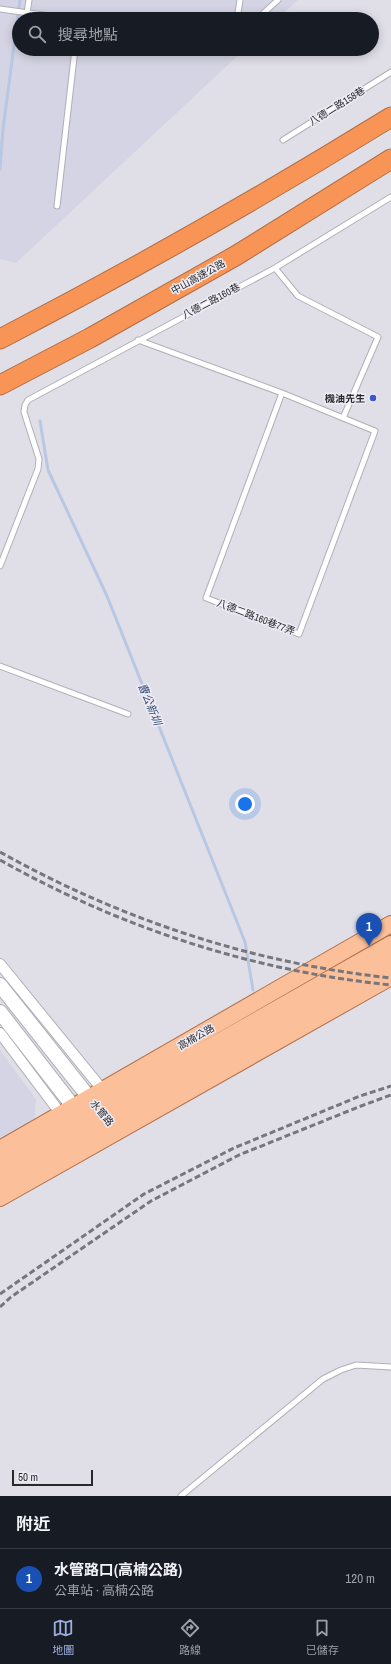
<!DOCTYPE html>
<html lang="zh-TW">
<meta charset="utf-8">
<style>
body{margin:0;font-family:"Archivo Narrow","Noto Sans TC",sans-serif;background:#242831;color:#f1f3f6}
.scale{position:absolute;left:12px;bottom:10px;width:81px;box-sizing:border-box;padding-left:4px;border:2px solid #29292c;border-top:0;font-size:11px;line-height:14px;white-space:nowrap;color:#29292c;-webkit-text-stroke:3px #edecf5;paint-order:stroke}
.you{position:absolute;left:245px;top:804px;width:14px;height:14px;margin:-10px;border:3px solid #fff;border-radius:50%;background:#1a73e8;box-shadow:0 0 0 6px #1a73e833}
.badge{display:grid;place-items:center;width:26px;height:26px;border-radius:50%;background:#9eaee3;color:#fff;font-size:13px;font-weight:700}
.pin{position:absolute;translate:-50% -33px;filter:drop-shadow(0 1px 2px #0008)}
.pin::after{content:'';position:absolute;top:21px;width:14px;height:12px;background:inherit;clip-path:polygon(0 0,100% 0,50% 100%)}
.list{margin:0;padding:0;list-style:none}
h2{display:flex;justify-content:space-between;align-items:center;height:52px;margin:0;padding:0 16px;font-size:17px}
h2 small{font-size:13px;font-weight:400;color:#9ea1a6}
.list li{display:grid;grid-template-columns:26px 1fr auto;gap:12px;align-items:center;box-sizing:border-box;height:60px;padding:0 16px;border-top:1px solid #363941}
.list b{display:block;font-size:15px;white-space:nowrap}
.list p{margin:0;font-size:13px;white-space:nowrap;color:#9ea1a6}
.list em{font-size:13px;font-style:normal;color:#9ea1a6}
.icon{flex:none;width:22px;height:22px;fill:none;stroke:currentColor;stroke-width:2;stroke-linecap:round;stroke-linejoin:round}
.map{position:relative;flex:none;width:391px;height:1496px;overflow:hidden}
.search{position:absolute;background:#171b24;box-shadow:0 2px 10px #0003;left:12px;right:12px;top:12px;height:44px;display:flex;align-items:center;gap:10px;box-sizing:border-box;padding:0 14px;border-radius:22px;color:#9ea1a6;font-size:15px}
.sheet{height:112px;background:#171b24}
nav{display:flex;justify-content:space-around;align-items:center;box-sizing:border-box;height:56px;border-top:1px solid #363941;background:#171b24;font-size:11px;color:#9ea1a6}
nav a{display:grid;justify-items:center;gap:2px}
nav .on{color:#9eaee3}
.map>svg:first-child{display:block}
.built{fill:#d5d4e4}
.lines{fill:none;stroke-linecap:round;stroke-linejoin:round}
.stream{stroke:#b8c7e3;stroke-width:3}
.lane-casing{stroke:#b0afb7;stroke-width:7}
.street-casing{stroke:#b0afb7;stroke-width:12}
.secondary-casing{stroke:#b0afb7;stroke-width:16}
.primary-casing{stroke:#b06f47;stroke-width:18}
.highway-casing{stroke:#b06f47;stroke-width:21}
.lane{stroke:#fff;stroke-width:5}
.street{stroke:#fff;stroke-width:10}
.secondary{stroke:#fff;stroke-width:14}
.primary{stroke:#fbbf9a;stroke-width:16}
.highway{stroke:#f89456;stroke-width:19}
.rail{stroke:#76767b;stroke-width:3;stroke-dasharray:6 3;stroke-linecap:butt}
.poi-dot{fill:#3959cb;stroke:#edecf5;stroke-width:1.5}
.labels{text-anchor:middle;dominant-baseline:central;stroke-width:3;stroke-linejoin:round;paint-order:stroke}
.street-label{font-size:10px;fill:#29292c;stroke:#edecf5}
.poi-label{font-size:10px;font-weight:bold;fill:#29292c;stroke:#edecf5;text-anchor:end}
.water-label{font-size:11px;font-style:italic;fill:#384d75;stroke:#edecf5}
</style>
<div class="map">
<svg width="391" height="1496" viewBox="0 0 391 1496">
<rect width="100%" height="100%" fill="#e0dfe8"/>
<!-- built -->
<path class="built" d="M 0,0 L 298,0 L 277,19 L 19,19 L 19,49 L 245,49 L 16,263 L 0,259 Z
M 0,1050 L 36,1099 L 34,1125 L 0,1143 Z"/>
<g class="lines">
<!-- stream -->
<path class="stream" d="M 0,169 L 3,129 L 20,0
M 40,421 L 48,470 L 107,596 L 245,942 L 253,990"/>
<defs>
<path id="lane" d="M 0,9 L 72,19
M 27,13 L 29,0
M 237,19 L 240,0
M 257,19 L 278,0
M 283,140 L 391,72
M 57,206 L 75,49
M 275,268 L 298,296 L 378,337 L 343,418
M 138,340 L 282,393 L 375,431 L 299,634 L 206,598 L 282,393
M 0,566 L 38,469 L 39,459 L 24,412 L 25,405 L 28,400 L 275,268 L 391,197
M 0,666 L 128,714
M 181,1496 L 323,1379 L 341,1370 L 356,1365 L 391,1367"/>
<path id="street" d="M 0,964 L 106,1094
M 0,1033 L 64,1118"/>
<path id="secondary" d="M 0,985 L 95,1105
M 0,1012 L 79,1114"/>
<path id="primary" d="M 0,1149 L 391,924
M 0,1166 L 391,944
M 0,1182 L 391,960
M 0,1198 L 391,977"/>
<path id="highway" d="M 0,339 C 133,270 263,196 391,117
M 0,385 L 90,338 L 237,255 L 391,159"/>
</defs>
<!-- lane casing -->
<use href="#lane" class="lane-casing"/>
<!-- street casing -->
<use href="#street" class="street-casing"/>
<!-- secondary casing -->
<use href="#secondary" class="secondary-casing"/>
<!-- primary casing -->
<use href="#primary" class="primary-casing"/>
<!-- highway casing -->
<use href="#highway" class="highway-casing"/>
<!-- lane -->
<use href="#lane" class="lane"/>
<!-- street -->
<use href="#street" class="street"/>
<!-- secondary -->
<use href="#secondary" class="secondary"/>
<!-- primary -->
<use href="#primary" class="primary"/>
<!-- highway -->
<use href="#highway" class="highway"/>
<!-- rail -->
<path class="rail" d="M 0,852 C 122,920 252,963 391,978
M 0,860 C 121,928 253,971 391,985
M 0,1294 L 144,1194 L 234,1148 L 360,1096 L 391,1086
M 0,1307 L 11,1297 L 151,1201 L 239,1155 L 361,1106 L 391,1095"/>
</g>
<!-- markers -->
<circle class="poi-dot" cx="373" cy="398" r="4"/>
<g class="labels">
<!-- street labels -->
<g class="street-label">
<text transform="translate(337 106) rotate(-32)">八德二路158巷</text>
<text transform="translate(198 277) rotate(-29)">中山高速公路</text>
<text transform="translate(211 301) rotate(-28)">八德二路160巷</text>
<text transform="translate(256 617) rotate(21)">八德二路160巷77弄</text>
<text transform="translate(196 1037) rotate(-30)">高楠公路</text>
<text transform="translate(102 1113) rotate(51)">水管路</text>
</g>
<!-- poi labels -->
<g class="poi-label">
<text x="365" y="398">機油先生</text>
</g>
<!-- water labels -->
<g class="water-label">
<text transform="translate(150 704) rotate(68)">曹公新圳</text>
</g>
</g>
</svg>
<div class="scale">50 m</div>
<div class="you"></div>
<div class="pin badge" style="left:369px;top:946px;background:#1a4fb4">1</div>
<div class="search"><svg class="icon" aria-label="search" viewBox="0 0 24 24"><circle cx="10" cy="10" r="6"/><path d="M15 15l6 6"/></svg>搜尋地點</div>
</div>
<section class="sheet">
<h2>附近<small></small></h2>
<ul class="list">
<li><span class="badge" style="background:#1a4fb4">1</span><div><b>水管路口(高楠公路)</b><p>公車站 · 高楠公路</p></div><em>120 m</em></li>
</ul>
</section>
<nav>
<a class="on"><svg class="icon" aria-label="map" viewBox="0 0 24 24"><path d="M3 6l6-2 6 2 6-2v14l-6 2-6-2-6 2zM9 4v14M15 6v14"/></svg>地圖</a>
<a><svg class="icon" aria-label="directions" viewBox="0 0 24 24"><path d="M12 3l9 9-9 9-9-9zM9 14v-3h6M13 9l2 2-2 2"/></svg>路線</a>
<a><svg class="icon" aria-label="saved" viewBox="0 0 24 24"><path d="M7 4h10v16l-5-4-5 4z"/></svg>已儲存</a>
</nav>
